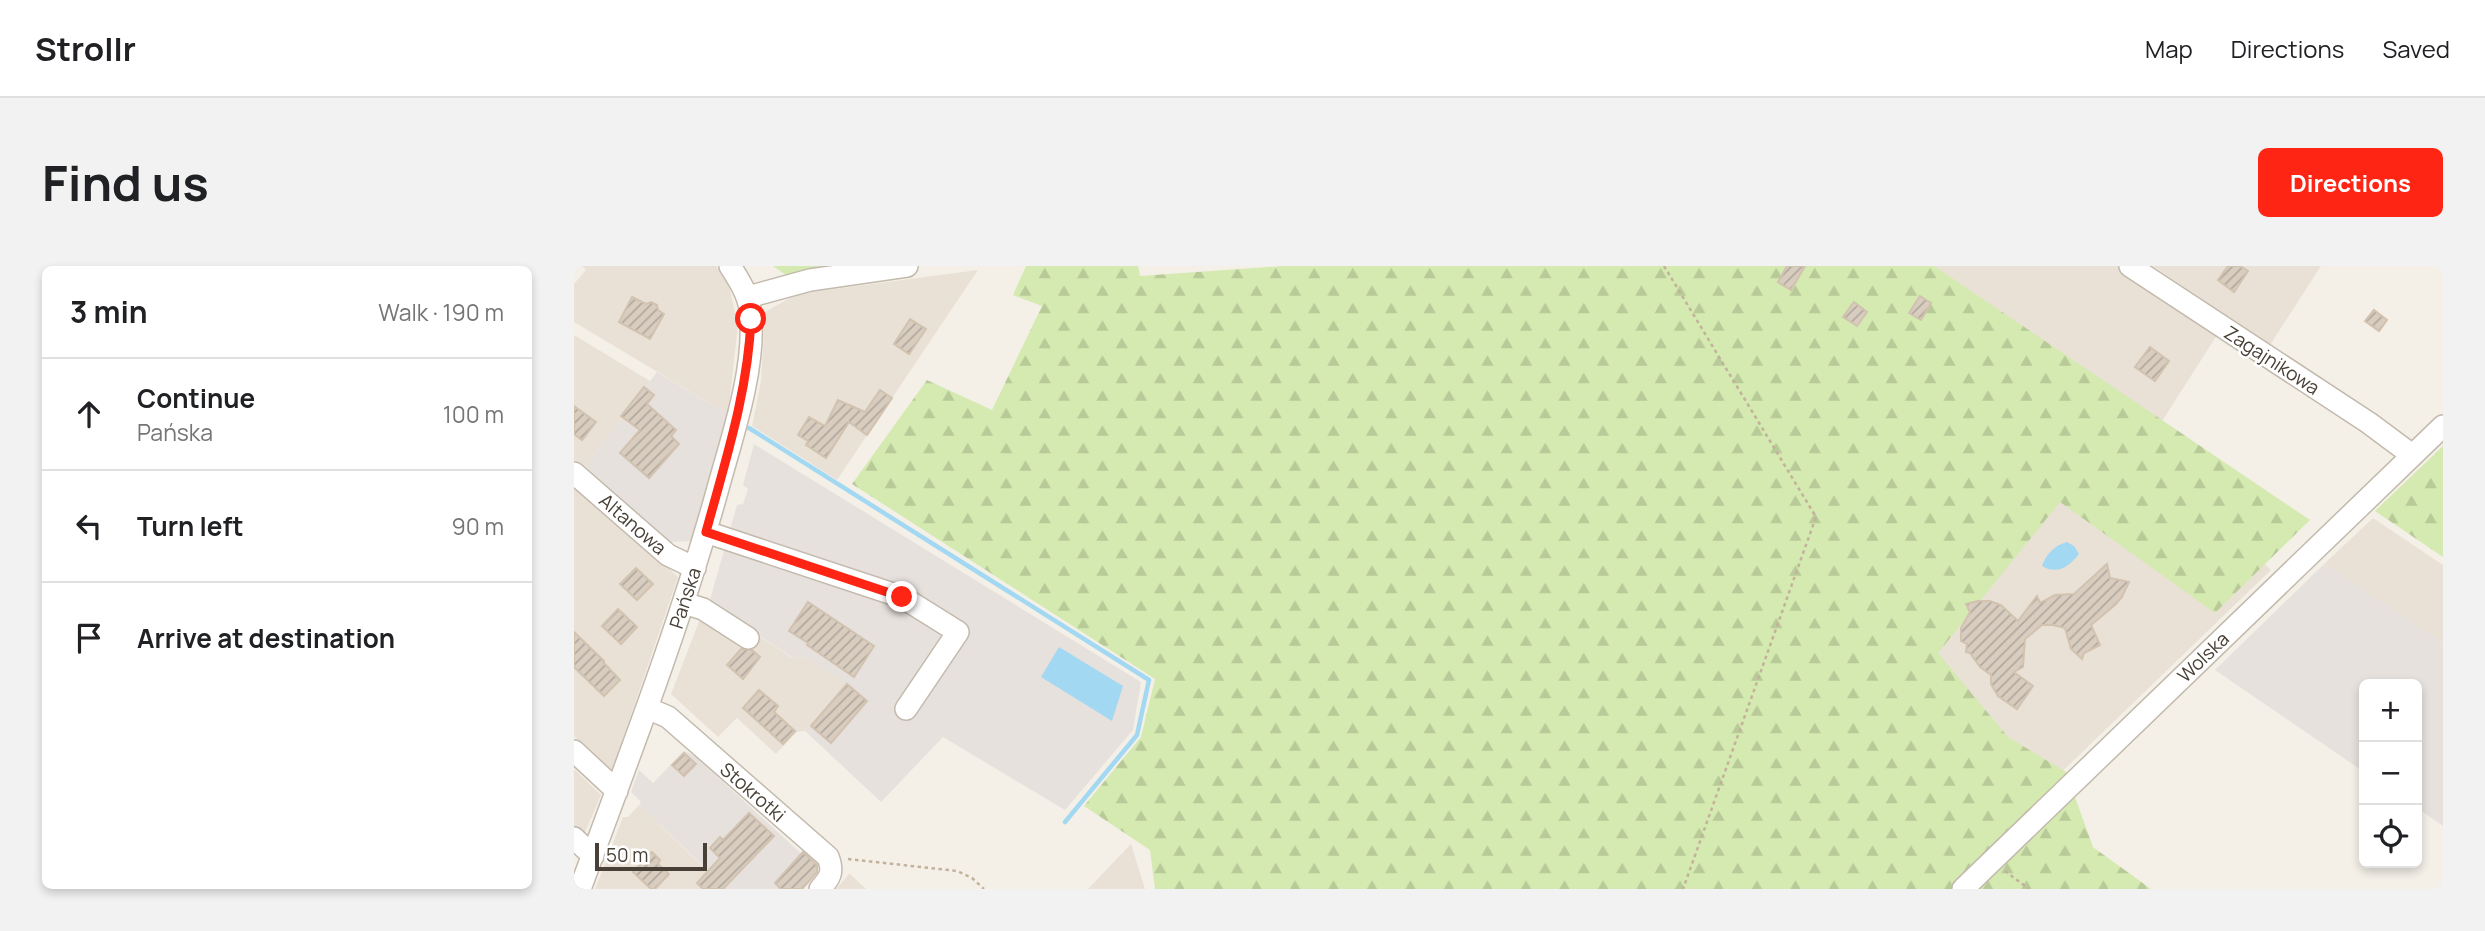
<!DOCTYPE html>
<meta charset="utf-8">
<style>
body{margin:0;font-family:Manrope,sans-serif;background:#f2f2f2;color:#202124}
.controls{position:absolute;right:21px;bottom:21px;display:grid;overflow:hidden;border-radius:10px;box-shadow:0 4px 10px #0003}
.controls button{width:63px;height:63px;display:grid;place-items:center;padding:0;border:0;border-bottom:2px solid #e0e0e0;background:#fff;color:#202124;font:35px sans-serif}
.scale{position:absolute;left:21px;bottom:18px;width:112px;box-sizing:border-box;padding-left:7px;border:4px solid #484036;border-top:0;font-size:19px;line-height:24px;white-space:nowrap;color:#484036;-webkit-text-stroke:5px #fff;paint-order:stroke}
.stop{position:absolute;width:21px;height:21px;margin:-16px;border:5px solid #ff2514;border-radius:50%;background:#fff}
.stop.end{background:#ff2514;border-color:#fff;box-shadow:0 2px 7px #0008}
.list{margin:0;padding:0;list-style:none}
h2{display:flex;justify-content:space-between;align-items:center;height:91px;margin:0;padding:0 28px;font-size:30px}
h2 small{font-size:23px;font-weight:400;color:#757577}
.list li{display:grid;grid-template-columns:46px 1fr auto;gap:21px;align-items:center;box-sizing:border-box;height:112px;padding:0 28px;border-top:2px solid #e0e0e0}
.list b{display:block;font-size:26px;white-space:nowrap}
.list p{margin:0;font-size:23px;white-space:nowrap;color:#757577}
.list em{font-size:23px;font-style:normal;color:#757577}
.icon{flex:none;width:38px;height:38px;fill:none;stroke:currentColor;stroke-width:2;stroke-linecap:round;stroke-linejoin:round}
.map{position:relative;flex:none;width:1869px;height:623px;overflow:hidden;border-radius:10px}
header{display:flex;align-items:center;gap:42px;box-sizing:border-box;height:98px;padding:0 35px;background:#fff;border-bottom:2px solid #e0e0e0}
header strong{font-size:33px}
nav{display:flex;gap:38px;margin-inline-start:auto;font-size:24px}
.intro{display:flex;align-items:center;justify-content:space-between;box-sizing:border-box;height:168px;padding:0 42px}
h1{margin:0;font-size:49px}
.button{padding:18px 32px;border-radius:10px;background:#ff2514;color:#fff;font-size:24px;font-weight:700}
main{display:flex;gap:42px;padding:0 42px}
aside{flex:1;background:#fff;border-radius:10px;box-shadow:0 4px 10px #0003}
.map>svg:first-child{display:block}
.residential{fill:#e9e1d6}
.industrial{fill:#e7e1dd}
.forest{fill:url(#forest-firs)}
.water{fill:#a3d8f3}
.lines{fill:none;stroke-linecap:round;stroke-linejoin:round}
.stream{stroke:#a3d8f3;stroke-width:4.5}
.building{fill:url(#building-hatch);stroke:#d2c2b0;stroke-width:2}
.minor-casing{stroke:#c3baad;stroke-width:24}
.path{stroke:#c3b19b;stroke-width:2.5;stroke-dasharray:3.5 3.5;stroke-linecap:butt}
.minor{stroke:#fff;stroke-width:21}
.route{stroke:#ff2514;stroke-width:9}
.labels{text-anchor:middle;dominant-baseline:central;stroke-width:5;stroke-linejoin:round;paint-order:stroke}
.street-label{font-size:19px;fill:#484036;stroke:#fff}
</style>
<header>
<strong>Strollr</strong>
<nav><a>Map</a><a>Directions</a><a>Saved</a></nav>
</header>
<div class="intro"><h1>Find us</h1><a class="button">Directions</a></div>
<main>
<aside>
<h2>3 min<small>Walk · 190 m</small></h2>
<ul class="list">
<li><svg class="icon" aria-label="ahead" viewBox="0 0 24 24"><path d="M12 20V5M6 11l6-6 6 6"/></svg><div><b>Continue</b><p>Pańska</p></div><em>100 m</em></li>
<li><svg class="icon" aria-label="left" viewBox="0 0 24 24"><path d="M17 20v-9H6M10 6l-5 5 5 5"/></svg><div><b>Turn left</b></div><em>90 m</em></li>
<li><svg class="icon" aria-label="arrive" viewBox="0 0 24 24"><path d="M6 21V4h12l-3 4 3 4H6"/></svg><div><b>Arrive at destination</b></div></li>
</ul>
</aside>
<div class="map">
<svg width="1869" height="623" viewBox="0 0 1869 623">
<defs>
<pattern id="forest-firs" width="22" height="20" patternUnits="userSpaceOnUse" patternTransform="scale(1.75)"><rect width="22" height="20" fill="#d4eab0"/><path d="M5 1l3.5 6h-7zM16 11l3.5 6h-7z" fill="#b8ca98"/></pattern>
<pattern id="building-hatch" width="6" height="6" patternUnits="userSpaceOnUse" patternTransform="scale(1.75)"><rect width="6" height="6" fill="#d9cdc0"/><path d="M-1 1l2-2M0 6l6-6M5 7l2-2" fill="none" stroke="#b2a89d"/></pattern>
</defs>
<rect width="100%" height="100%" fill="#f4f0e8"/>
<!-- residential -->
<path class="residential" d="M 8,0 L 142,0 L 155,20 L 164,59 L 154,148 L 0,56 L 0,18 L 12,4 Z
M 1119,0 L 1547,0 L 1645,66 L 1569,185 L 1697,304 L 1416,575 Z
M 1579,0 L 1747,0 L 1696,79 Z
M 404,4 L 263,214 L 178,160 L 187,115 L 191,46 L 223,28 Z
M 0,69 L 76,115 L 10,202 L 0,194 Z
M 0,215 L 104,311 L 38,505 L 0,470 Z
M 1799,252 L 1869,299 L 1869,377 L 1750,298 Z
M 126,353 L 180,367 L 218,392 L 232,391 L 272,417 L 231,465 L 223,466 L 202,488 L 163,452 L 144,471 L 97,428 Z
M 0,503 L 27,529 L 9,571 L 0,563 Z
M 65,539 L 150,621 L 148,623 L 21,623 L 49,551 L 54,551 Z
M 557,578 L 571,623 L 514,623 Z
M 276,607 L 276,608 L 292,623 L 262,623 Z"/>
<!-- industrial -->
<path class="industrial" d="M 83,106 L 154,148 L 119,275 L 94,276 L 10,202 Z
M 180,178 L 567,416 L 559,464 L 491,544 L 369,471 L 307,536 L 231,465 L 271,417 L 232,391 L 219,392 L 135,337 L 163,239 L 169,238 L 174,223 L 169,219 Z
M 1750,298 L 1869,377 L 1869,560 L 1843,542 L 1843,418 L 1790,418 L 1790,506 L 1641,404 Z
M 110,485 L 121,490 L 245,604 L 228,623 L 148,623 L 150,620 L 65,539 L 67,536 L 57,526 L 65,504 L 79,517 Z"/>
<!-- forest -->
<path class="forest" d="M 199,0 L 251,0 L 215,11 Z
M 452,0 L 564,0 L 566,10 L 709,0 L 1360,0 L 1736,254 L 1641,347 L 1486,236 L 1364,387 L 1434,471 L 1492,506 L 1519,581 L 1577,623 L 581,623 L 576,584 L 510,540 L 567,471 L 581,413 L 278,218 L 353,114 L 418,144 L 468,40 L 439,29 Z
M 1869,180 L 1869,291 L 1801,245 Z"/>
<!-- water -->
<path class="water" d="M 1493,276 L 1500,280 L 1505,288 C 1495,301 1483,309 1468,300 C 1472,288 1481,279 1493,276 Z
M 485,381 L 549,420 L 538,455 L 467,411 Z"/>
<g class="lines">
<!-- stream -->
<path class="stream" d="M 175,162 L 575,414 L 563,469 L 491,556"/>
</g>
<!-- building -->
<path class="building" d="M 1213,0 L 1231,0 L 1217,24 L 1204,16 Z
M 1654,0 L 1666,0 L 1674,5 L 1660,26 L 1644,14 Z
M 1346,30 L 1357,37 L 1347,54 L 1335,47 Z
M 58,31 L 72,38 L 77,36 L 83,39 L 84,44 L 90,48 L 76,73 L 45,56 Z
M 1280,36 L 1293,46 L 1283,60 L 1269,51 Z
M 1800,44 L 1813,54 L 1805,65 L 1791,55 Z
M 336,53 L 352,63 L 335,88 L 320,78 Z
M 1576,81 L 1595,95 L 1581,115 L 1561,101 Z
M 70,121 L 80,129 L 73,138 L 102,164 L 97,170 L 105,178 L 75,212 L 46,187 L 66,164 L 47,150 Z
M 306,124 L 318,132 L 293,169 L 275,156 L 252,192 L 232,179 L 234,175 L 224,169 L 235,151 L 251,160 L 264,134 L 291,146 Z
M 0,140 L 22,156 L 8,174 L 0,168 Z
M 1533,298 L 1536,312 L 1555,316 L 1548,331 L 1541,339 L 1517,359 L 1526,379 L 1510,387 L 1508,393 L 1497,383 L 1491,362 L 1479,359 L 1468,359 L 1451,373 L 1449,401 L 1440,406 L 1459,420 L 1443,443 L 1424,430 L 1417,418 L 1417,409 L 1406,401 L 1396,387 L 1392,386 L 1393,378 L 1387,375 L 1387,362 L 1396,346 L 1392,338 L 1404,335 L 1416,335 L 1427,339 L 1444,355 L 1463,330 L 1466,337 L 1481,329 L 1500,328 Z
M 62,302 L 79,318 L 63,334 L 46,318 Z
M 234,336 L 300,380 L 280,411 L 233,379 L 234,377 L 215,365 Z
M 44,343 L 63,361 L 47,378 L 28,360 Z
M 0,366 L 30,395 L 29,396 L 46,414 L 30,430 L 0,401 Z
M 167,383 L 178,384 L 186,391 L 169,413 L 153,399 Z
M 273,418 L 293,435 L 257,477 L 237,460 Z
M 185,424 L 204,440 L 200,446 L 221,465 L 209,478 L 169,442 Z
M 110,487 L 122,498 L 110,510 L 98,499 Z
M 175,547 L 200,570 L 149,623 L 129,623 L 123,617 L 146,592 L 136,582 L 146,571 L 149,574 Z
M 78,586 L 86,594 L 84,598 L 95,608 L 81,623 L 77,623 L 59,606 Z
M 229,586 L 243,599 L 243,606 L 228,623 L 207,623 L 201,617 Z"/>
<g class="lines">
<defs>
<path id="minor" d="M 1556,0 L 1795,157 L 1838,189
M 174,31 L 236,14 L 333,0
M 0,207 L 94,289 L 121,302
M 132,266 L 328,331 L 384,366 L 332,443
M 110,337 L 129,343 L 174,372
M 73,442 L 94,451 L 254,591 C 260,606 256,612 246,623
M 0,485 L 43,525
M 0,572 L 19,590
M 6,623 C 56,488 108,354 146,215 C 160,165 180,105 177,53 C 177,33 167,17 156,0
M 1389,623 L 1869,160"/>
</defs>
<!-- minor casing -->
<use href="#minor" class="minor-casing"/>
<!-- path -->
<path class="path" d="M 1090,0 L 1242,251 L 1109,623
M 274,593 L 383,605 L 398,612 L 410,623
M 1431,605 L 1455,623"/>
<!-- minor -->
<use href="#minor" class="minor"/>
</g>
<g class="lines">
<!-- route -->
<path class="route" d="M 177,53 C 174,126 151,196 132,266 L 328,331"/>
</g>
<g class="labels">
<!-- street labels -->
<g class="street-label">
<text transform="translate(1698 94) rotate(33)">Zagajnikowa</text>
<text transform="translate(59 258) rotate(41)">Altanowa</text>
<text transform="translate(111 332) rotate(-72)">Pańska</text>
<text transform="translate(1629 391) rotate(-44)">Wolska</text>
<text transform="translate(179 526) rotate(41)">Stokrotki</text>
</g>
</g>
</svg>
<div class="controls">
<button>+</button>
<button>−</button>
<button><svg class="icon" aria-label="locate" viewBox="0 0 24 24"><circle cx="12" cy="12" r="6"/><path d="M12 2v4M12 18v4M2 12h4M18 12h4"/></svg></button>
</div>
<div class="scale">50 m</div>
<div class="stop" style="left:177px;top:53px"></div>
<div class="stop end" style="left:328px;top:331px"></div>
</div>
</main>
